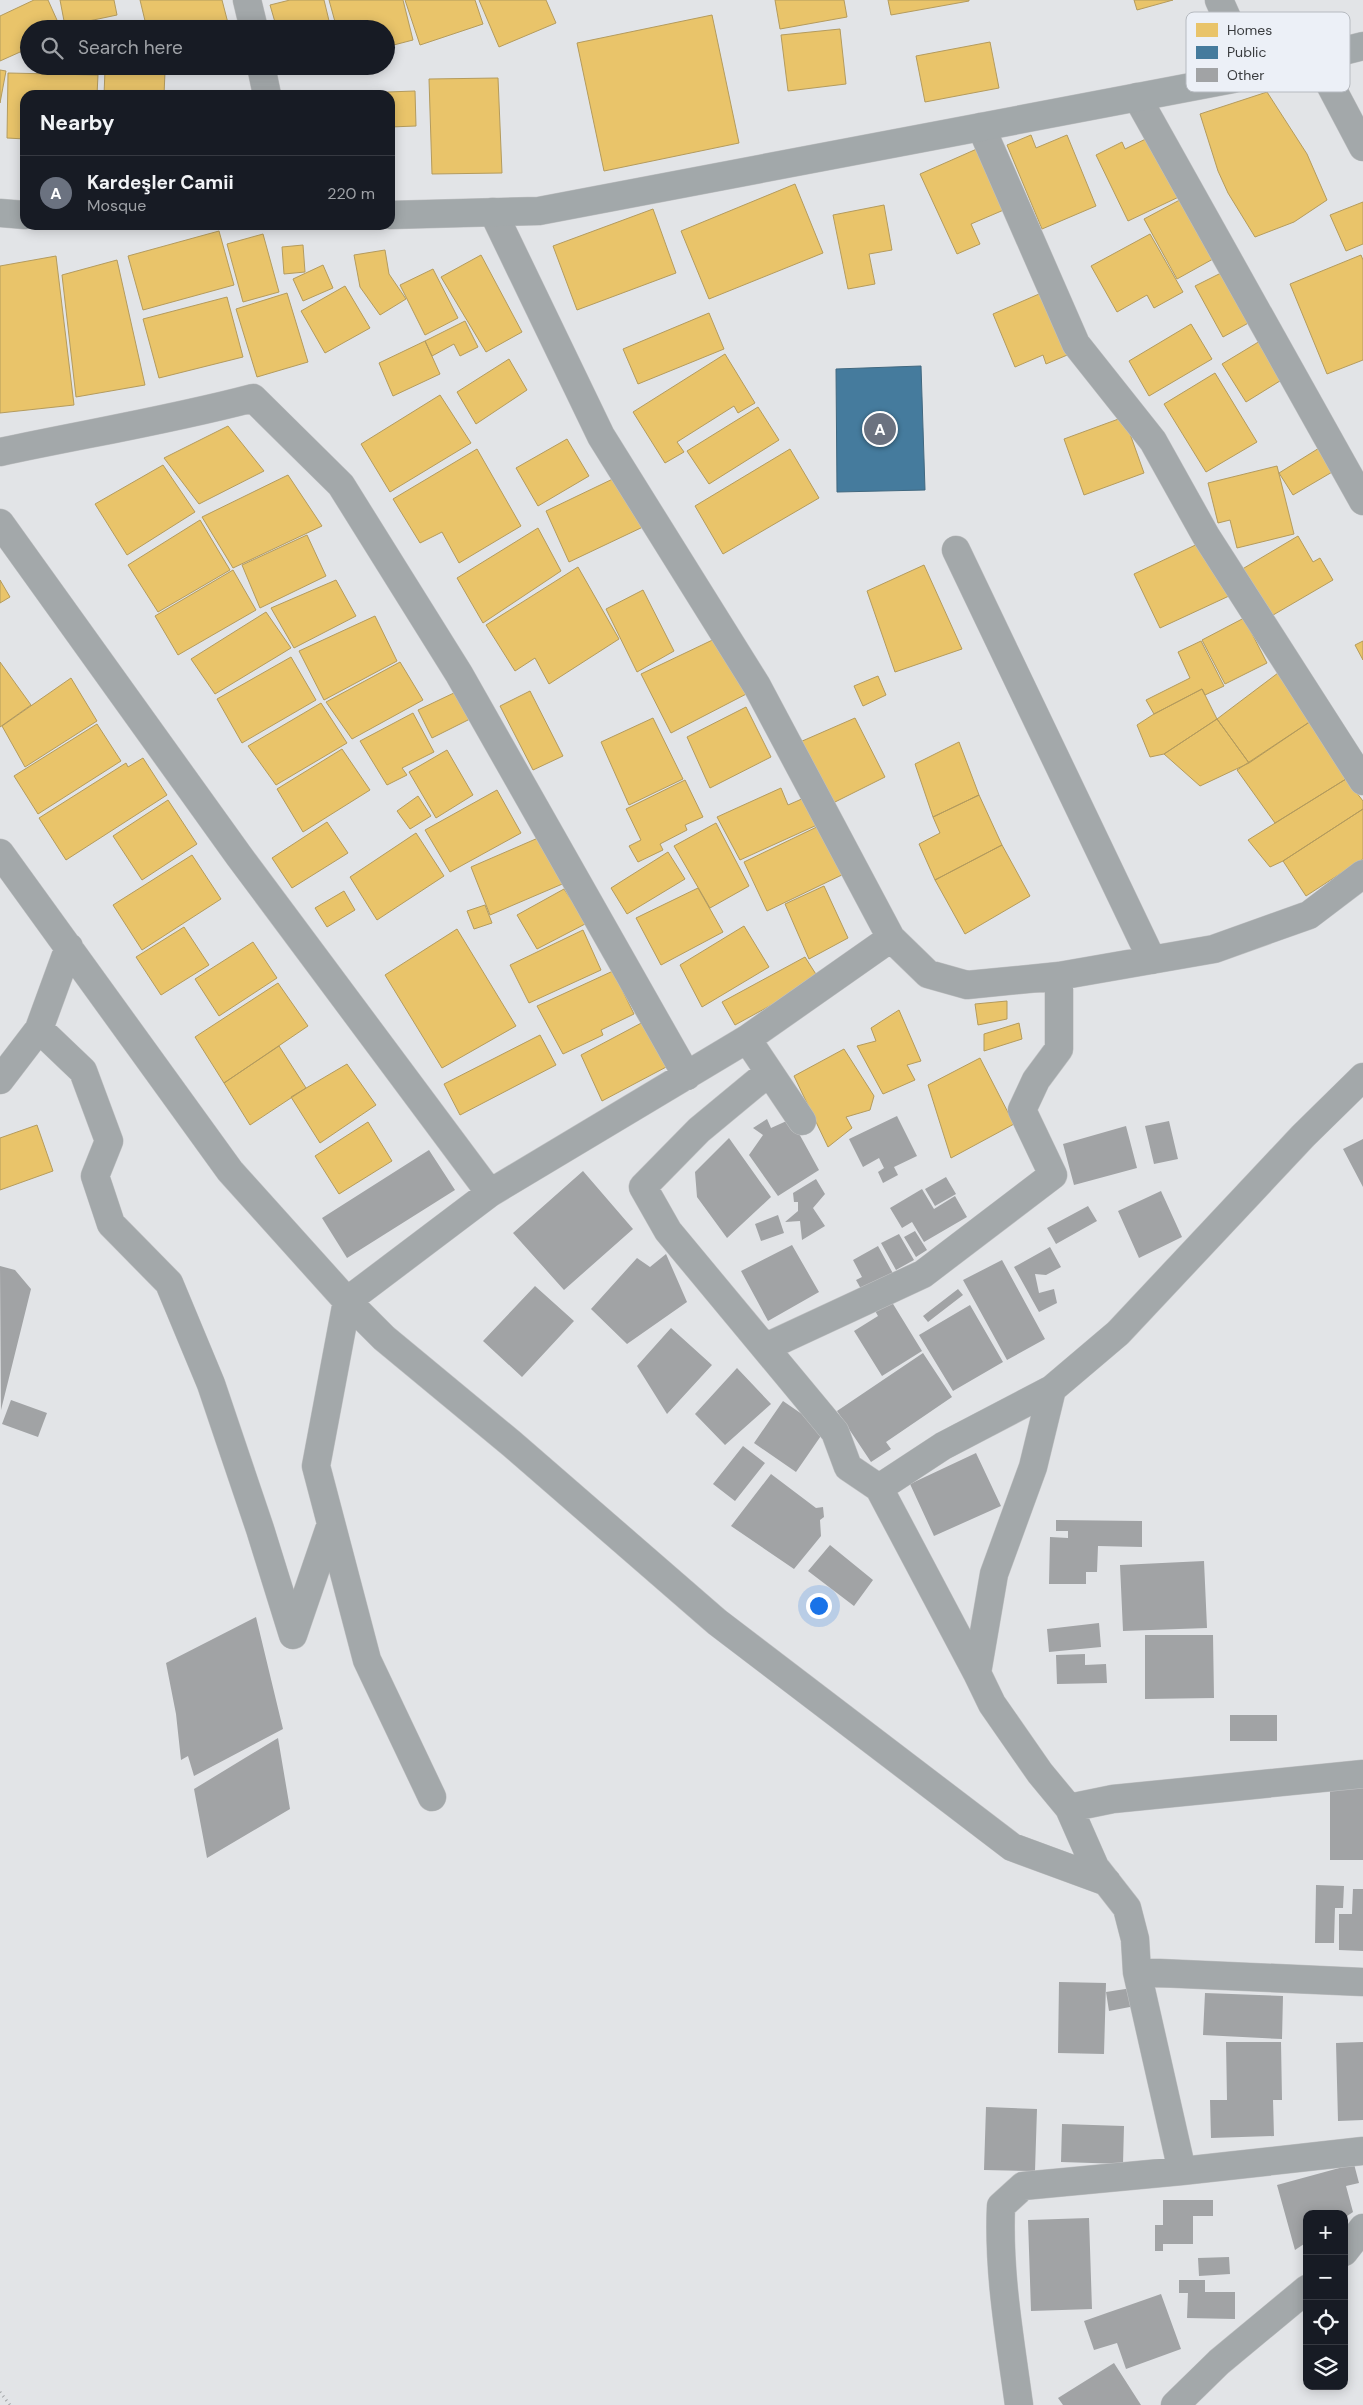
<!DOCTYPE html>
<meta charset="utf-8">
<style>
body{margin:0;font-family:"DM Sans",sans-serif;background:#242831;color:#f1f3f6}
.controls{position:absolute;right:15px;bottom:15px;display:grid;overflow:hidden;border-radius:10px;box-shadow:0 2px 12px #0003}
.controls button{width:45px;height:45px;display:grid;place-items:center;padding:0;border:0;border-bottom:1px solid #363941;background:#171b24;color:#f1f3f6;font:25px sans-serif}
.you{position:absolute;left:818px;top:1605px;width:18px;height:18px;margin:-12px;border:4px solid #fff;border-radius:50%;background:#1a73e8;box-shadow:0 0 0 8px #1a73e833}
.badge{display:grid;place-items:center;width:32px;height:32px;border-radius:50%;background:#0f766e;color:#fff;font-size:16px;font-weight:700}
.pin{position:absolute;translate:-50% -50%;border:2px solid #fff;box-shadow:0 1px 5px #0006}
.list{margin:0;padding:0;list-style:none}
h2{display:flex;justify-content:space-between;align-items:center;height:65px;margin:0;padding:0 20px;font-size:21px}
h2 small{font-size:16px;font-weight:400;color:#9ea1a6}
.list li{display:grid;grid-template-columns:32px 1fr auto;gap:15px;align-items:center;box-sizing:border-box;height:75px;padding:0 20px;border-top:1px solid #363941}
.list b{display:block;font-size:19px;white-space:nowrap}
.list p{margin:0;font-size:16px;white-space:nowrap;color:#9ea1a6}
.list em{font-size:16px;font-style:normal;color:#9ea1a6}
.icon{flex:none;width:28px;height:28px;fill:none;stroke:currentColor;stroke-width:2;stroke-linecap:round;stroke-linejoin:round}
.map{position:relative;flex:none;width:1363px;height:2405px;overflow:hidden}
.search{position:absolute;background:#171b24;box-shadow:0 2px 12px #0003;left:20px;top:20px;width:375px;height:55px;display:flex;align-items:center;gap:12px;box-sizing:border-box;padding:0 18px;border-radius:28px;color:#9ea1a6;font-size:19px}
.panel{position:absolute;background:#171b24;box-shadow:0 2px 12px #0003;left:20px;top:90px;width:375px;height:140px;border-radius:15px}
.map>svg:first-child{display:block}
.homes{fill:#e9c46a;stroke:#b49b5d}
.public{fill:#457b9d;stroke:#416880}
.building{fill:#a1a3a5}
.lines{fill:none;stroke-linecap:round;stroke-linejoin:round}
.minor-casing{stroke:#c1c2c4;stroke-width:29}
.secondary-casing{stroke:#c1c2c4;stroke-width:29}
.path{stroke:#a3a7a8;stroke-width:3;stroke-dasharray:1 4;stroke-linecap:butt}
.minor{stroke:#a3a8aa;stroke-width:28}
.secondary{stroke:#a2a8aa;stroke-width:28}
.key{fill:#ecf0f7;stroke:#b6bac0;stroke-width:1}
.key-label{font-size:14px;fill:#393b3e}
</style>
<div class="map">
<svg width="1363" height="2405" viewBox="0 0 1363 2405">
<rect width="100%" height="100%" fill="#e2e4e7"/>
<!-- homes -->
<path class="homes" d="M 34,0 L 48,0 L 61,29 L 29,29 L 29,48 L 0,61 L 0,16 Z
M 60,0 L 114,0 L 117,15 L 65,26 Z
M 140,0 L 222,0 L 229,27 L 221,29 L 147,29 Z
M 290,0 L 324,0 L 331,29 L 277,29 L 270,5 Z
M 329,0 L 403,0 L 413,40 L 386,47 L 386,29 L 337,29 Z
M 405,0 L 475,0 L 483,24 L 420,45 Z
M 479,0 L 546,0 L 556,23 L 499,47 Z
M 775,0 L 844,0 L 847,17 L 780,29 Z
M 888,0 L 969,0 L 969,1 L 891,15 Z
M 1134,0 L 1173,0 L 1137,10 Z
M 712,15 L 739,143 L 604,171 L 577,43 Z
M 840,29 L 846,84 L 788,91 L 781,35 Z
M 990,42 L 999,88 L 925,102 L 916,56 Z
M 0,70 L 6,71 L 0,103 Z
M 105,70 L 165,72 L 164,95 L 104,95 Z
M 8,73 L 98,75 L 97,95 L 25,95 L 25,139 L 7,138 Z
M 498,78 L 502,173 L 432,174 L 429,79 Z
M 415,91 L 416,126 L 390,127 L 390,95 L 360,95 L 360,93 Z
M 1267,92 L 1307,154 L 1327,200 L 1294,222 L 1255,237 L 1228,193 L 1218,171 L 1200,114 Z
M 1031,135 L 1036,148 L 1067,135 L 1096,206 L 1042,229 L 1007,145 Z
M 1154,135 L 1183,195 L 1128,221 L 1096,155 L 1122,142 L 1125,149 Z
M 979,148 L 1006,209 L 971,224 L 980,244 L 957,254 L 920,174 Z
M 795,184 L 823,253 L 709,299 L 681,231 Z
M 1189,195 L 1222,254 L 1177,279 L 1144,219 Z
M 1363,202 L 1363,244 L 1346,251 L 1330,215 Z
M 884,205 L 892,250 L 869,254 L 875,284 L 848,289 L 833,215 Z
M 653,209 L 676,273 L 577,310 L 553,246 Z
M 219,231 L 234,285 L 143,310 L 128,256 Z
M 263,234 L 279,292 L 243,302 L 227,244 Z
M 1150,234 L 1183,292 L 1154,308 L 1147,295 L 1117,312 L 1091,266 Z
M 303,245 L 305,272 L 284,274 L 282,247 Z
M 385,250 L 389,274 L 406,299 L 380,315 L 360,287 L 354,255 Z
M 481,255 L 522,332 L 486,352 L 441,277 Z
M 1361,255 L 1363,260 L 1363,360 L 1327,374 L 1290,284 Z
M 56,256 L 74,405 L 0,413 L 0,266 Z
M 117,260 L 145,385 L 76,397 L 62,275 Z
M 323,265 L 333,288 L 303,301 L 293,279 Z
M 433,269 L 458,318 L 425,335 L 400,285 Z
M 1225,271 L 1252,321 L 1223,337 L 1195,286 Z
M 345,286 L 370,328 L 325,353 L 301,311 Z
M 1046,291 L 1072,353 L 1046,364 L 1043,355 L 1015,367 L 993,314 Z
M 287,293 L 308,362 L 257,377 L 236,309 Z
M 227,297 L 243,357 L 159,378 L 143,319 Z
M 709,313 L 724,349 L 638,384 L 623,349 Z
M 465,321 L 478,347 L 460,356 L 454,344 L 432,356 L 425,341 Z
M 1191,324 L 1212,359 L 1149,396 L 1129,361 Z
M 1265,338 L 1288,376 L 1246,402 L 1222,364 Z
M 425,341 L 440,374 L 393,396 L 379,363 Z
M 725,354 L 755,403 L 738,413 L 734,406 L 677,442 L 684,452 L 665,463 L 633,412 Z
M 509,359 L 527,390 L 476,424 L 457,392 Z
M 1215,373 L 1257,442 L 1206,472 L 1164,404 Z
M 440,395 L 471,443 L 390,492 L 361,444 Z
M 758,407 L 779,440 L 709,484 L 687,451 Z
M 1124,417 L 1144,473 L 1084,495 L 1064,439 Z
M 228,426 L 264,471 L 199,504 L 164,458 Z
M 567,439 L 589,476 L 538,506 L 516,468 Z
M 1324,445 L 1339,468 L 1293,495 L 1279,473 Z
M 477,449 L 521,526 L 459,563 L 442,532 L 420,543 L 393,499 Z
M 790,449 L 819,498 L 723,554 L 695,506 Z
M 163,465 L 195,512 L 127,555 L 95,504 Z
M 1277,466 L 1294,534 L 1237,548 L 1230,520 L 1218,523 L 1208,483 Z
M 288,475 L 322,526 L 233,568 L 202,517 Z
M 619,476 L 645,526 L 569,562 L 546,511 Z
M 200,520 L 230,570 L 158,612 L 128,565 Z
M 538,528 L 561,571 L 483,623 L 457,578 Z
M 307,535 L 326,576 L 260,608 L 242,565 Z
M 1298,536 L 1313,562 L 1320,558 L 1333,580 L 1268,618 L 1239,571 Z
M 1204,541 L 1229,596 L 1160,628 L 1134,574 Z
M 924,565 L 962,649 L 895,672 L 867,591 Z
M 578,567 L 619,639 L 549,684 L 535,658 L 515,671 L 486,625 Z
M 233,570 L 256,610 L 178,655 L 155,616 Z
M 0,580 L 10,597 L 0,603 Z
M 336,580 L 356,616 L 294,648 L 271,608 Z
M 643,590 L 674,651 L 637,672 L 606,609 Z
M 266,612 L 291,648 L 215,694 L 191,659 Z
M 375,616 L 397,661 L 324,700 L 299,651 Z
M 1244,618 L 1267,663 L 1225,684 L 1202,640 Z
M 723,635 L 754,690 L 671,733 L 641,674 Z
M 1201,641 L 1224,686 L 1205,695 L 1202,689 L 1154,714 L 1146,700 L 1190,678 L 1178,652 Z
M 1363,641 L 1363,660 L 1355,645 Z
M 291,657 L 316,700 L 242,743 L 217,699 Z
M 0,662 L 31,705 L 0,727 Z
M 400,662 L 423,700 L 352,739 L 326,702 Z
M 1278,673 L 1311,721 L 1249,763 L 1217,719 Z
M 878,676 L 886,695 L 863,706 L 854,686 Z
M 71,678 L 97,721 L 25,767 L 2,726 Z
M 1202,689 L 1217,719 L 1164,754 L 1150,757 L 1137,725 L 1154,714 Z
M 530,691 L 563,756 L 533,770 L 500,706 Z
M 456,692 L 470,719 L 432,738 L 418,710 Z
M 321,703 L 347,743 L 276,785 L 248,746 Z
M 746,707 L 771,757 L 710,788 L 687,737 Z
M 413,713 L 434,752 L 402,768 L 407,775 L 387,785 L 360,741 Z
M 653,718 L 683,779 L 629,805 L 601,742 Z
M 855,718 L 885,777 L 831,804 L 800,742 Z
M 1217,719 L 1249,763 L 1200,786 L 1164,754 Z
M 1311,721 L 1346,779 L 1275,823 L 1237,770 Z
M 97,724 L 121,761 L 38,814 L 14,776 Z
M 959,742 L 979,795 L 933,817 L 915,764 Z
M 342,749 L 370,790 L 303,832 L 277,789 Z
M 447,750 L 473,795 L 436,818 L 409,772 Z
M 143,758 L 167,795 L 66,860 L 39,818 L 126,763 L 128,767 Z
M 1346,779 L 1363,801 L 1363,809 L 1283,861 L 1270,867 L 1248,840 Z
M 685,780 L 703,817 L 685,825 L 687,830 L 660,844 L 663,850 L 638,862 L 629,846 L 641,840 L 626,809 Z
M 781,788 L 788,805 L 804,798 L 817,825 L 740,860 L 717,817 Z
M 497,790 L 521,833 L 450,872 L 425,830 Z
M 979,795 L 1002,845 L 935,880 L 919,844 L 940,833 L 933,817 Z
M 418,796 L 431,816 L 410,829 L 397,811 Z
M 168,800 L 197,844 L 142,880 L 113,836 Z
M 1363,809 L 1363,859 L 1306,896 L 1283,861 Z
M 327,822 L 348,853 L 292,888 L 272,858 Z
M 716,823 L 749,886 L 710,908 L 674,846 Z
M 823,824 L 848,872 L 767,911 L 744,862 Z
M 416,833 L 444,876 L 377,920 L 350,877 Z
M 545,835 L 567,882 L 490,915 L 471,867 Z
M 1002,845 L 1030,896 L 965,934 L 935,880 Z
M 668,852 L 685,879 L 627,914 L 611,888 Z
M 192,855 L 221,899 L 142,950 L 113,905 Z
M 824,886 L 848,938 L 809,959 L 785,904 Z
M 698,888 L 723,932 L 661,965 L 636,918 Z
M 564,889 L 587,923 L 537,949 L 517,915 Z
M 344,891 L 355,910 L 327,927 L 315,908 Z
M 485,905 L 492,923 L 474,929 L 467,911 Z
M 744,926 L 769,967 L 702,1007 L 680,965 Z
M 184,927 L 209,965 L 161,995 L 136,957 Z
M 457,929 L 516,1026 L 442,1068 L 385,975 Z
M 583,930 L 601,970 L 529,1003 L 510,965 Z
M 253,942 L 277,978 L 219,1016 L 195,979 Z
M 805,957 L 819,979 L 735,1025 L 722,1002 Z
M 613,971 L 634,1014 L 601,1030 L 603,1035 L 563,1054 L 537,1006 Z
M 278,983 L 308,1026 L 224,1083 L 195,1037 Z
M 1007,1001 L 1007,1019 L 978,1025 L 975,1004 Z
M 899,1010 L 921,1061 L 907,1065 L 915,1080 L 883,1094 L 857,1046 L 876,1041 L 871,1028 Z
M 647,1020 L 670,1065 L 602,1101 L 581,1055 Z
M 1019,1023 L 1022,1039 L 984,1051 L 984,1034 Z
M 540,1035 L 556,1065 L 460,1115 L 444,1084 Z
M 279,1046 L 306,1088 L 250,1125 L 224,1083 Z
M 844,1049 L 874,1096 L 870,1110 L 846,1117 L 852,1128 L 828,1147 L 794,1076 Z
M 980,1058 L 1014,1124 L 951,1158 L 928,1085 Z
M 347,1064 L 376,1105 L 320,1143 L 291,1097 Z
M 368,1122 L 392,1161 L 339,1194 L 315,1156 Z
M 37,1125 L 53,1171 L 0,1190 L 0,1138 Z"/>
<!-- public -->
<path class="public" d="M 921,366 L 925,490 L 837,492 L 836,369 Z"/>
<!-- building -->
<path class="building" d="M 897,1116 L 917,1156 L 894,1167 L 898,1175 L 883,1183 L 878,1172 L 884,1168 L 879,1158 L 863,1167 L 849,1139 Z
M 767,1119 L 771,1128 L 791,1119 L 819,1170 L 778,1196 L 749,1155 L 763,1135 L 753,1128 Z
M 1169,1121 L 1178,1159 L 1154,1164 L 1145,1126 Z
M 1126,1126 L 1137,1168 L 1074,1185 L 1063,1144 Z
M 729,1138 L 771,1197 L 727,1238 L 697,1197 L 695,1172 Z
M 1363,1139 L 1363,1187 L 1343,1149 Z
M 429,1150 L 455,1190 L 347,1258 L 322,1218 Z
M 583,1171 L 633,1229 L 564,1290 L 513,1233 Z
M 946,1177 L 956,1194 L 935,1206 L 925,1189 Z
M 816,1179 L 825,1194 L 813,1208 L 825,1226 L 802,1240 L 800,1221 L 785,1222 L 798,1211 L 798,1202 L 794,1202 L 793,1193 Z
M 922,1189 L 934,1209 L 955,1196 L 967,1217 L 924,1242 L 912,1222 L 902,1228 L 890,1208 Z
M 1161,1191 L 1182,1237 L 1139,1258 L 1118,1211 Z
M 1088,1206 L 1097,1221 L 1056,1244 L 1047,1228 Z
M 778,1215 L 784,1233 L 761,1241 L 755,1224 Z
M 915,1231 L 927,1250 L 916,1257 L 904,1237 Z
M 899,1234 L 914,1260 L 896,1270 L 881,1243 Z
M 792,1245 L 819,1292 L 768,1321 L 741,1271 Z
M 878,1246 L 896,1279 L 865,1296 L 856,1280 L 862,1277 L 853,1260 Z
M 1050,1247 L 1061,1267 L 1046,1275 L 1035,1274 L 1039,1293 L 1054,1289 L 1057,1303 L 1039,1312 L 1014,1267 Z
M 666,1254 L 687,1302 L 627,1344 L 591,1309 L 637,1258 L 650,1267 Z
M 1002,1260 L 1045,1339 L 1007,1360 L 963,1280 Z
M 0,1266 L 15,1270 L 31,1289 L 1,1410 Z
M 535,1286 L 574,1321 L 522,1377 L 483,1341 Z
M 958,1289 L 963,1295 L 928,1322 L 923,1316 Z
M 890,1299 L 922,1351 L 882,1376 L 854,1331 L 878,1316 L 874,1309 Z
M 970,1305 L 1003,1362 L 953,1391 L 919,1335 Z
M 671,1328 L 712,1365 L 667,1414 L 637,1366 Z
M 923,1353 L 952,1397 L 886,1442 L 891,1449 L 871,1462 L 837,1411 Z
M 737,1368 L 771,1404 L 725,1445 L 695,1414 Z
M 11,1400 L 47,1413 L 38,1437 L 2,1424 Z
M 783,1401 L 825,1430 L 796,1472 L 754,1443 Z
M 743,1446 L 765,1463 L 735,1501 L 713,1484 Z
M 976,1453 L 1001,1506 L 934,1536 L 910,1484 Z
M 771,1474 L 816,1508 L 823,1507 L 824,1517 L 820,1520 L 821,1536 L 794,1569 L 731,1526 Z
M 1056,1520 L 1142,1521 L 1142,1547 L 1098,1546 L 1097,1572 L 1086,1572 L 1086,1584 L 1049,1584 L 1050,1537 L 1068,1538 L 1068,1531 L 1056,1531 Z
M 830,1545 L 873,1580 L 854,1606 L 808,1571 Z
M 1204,1561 L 1207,1628 L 1123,1631 L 1120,1565 Z
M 256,1617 L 283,1729 L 194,1776 L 188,1756 L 181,1760 L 176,1714 L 166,1663 Z
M 1099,1623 L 1101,1647 L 1049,1652 L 1047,1629 Z
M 1145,1635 L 1213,1635 L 1214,1698 L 1145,1699 Z
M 1085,1654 L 1085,1665 L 1106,1664 L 1107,1683 L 1057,1684 L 1056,1655 Z
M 1230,1715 L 1277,1715 L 1277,1741 L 1230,1741 Z
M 278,1738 L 290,1809 L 207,1858 L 194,1789 Z
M 1330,1786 L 1363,1787 L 1363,1860 L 1330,1860 Z
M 1316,1885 L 1344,1886 L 1343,1908 L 1335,1908 L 1334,1943 L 1315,1943 Z
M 1353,1889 L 1363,1889 L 1363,1951 L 1339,1950 L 1339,1914 L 1352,1914 Z
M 1059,1982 L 1106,1983 L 1104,2054 L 1058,2053 Z
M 1132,1988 L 1135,2006 L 1109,2011 L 1106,1992 Z
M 1205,1993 L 1283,1996 L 1282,2039 L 1203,2035 Z
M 1226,2042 L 1281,2042 L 1282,2100 L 1273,2100 L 1274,2136 L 1211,2138 L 1210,2100 L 1227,2100 Z
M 1363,2042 L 1363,2120 L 1338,2121 L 1336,2043 Z
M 986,2107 L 1037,2109 L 1035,2171 L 984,2170 Z
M 1062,2124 L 1124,2126 L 1123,2164 L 1061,2162 Z
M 1354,2164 L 1359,2183 L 1346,2186 L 1353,2212 L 1344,2218 L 1344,2214 L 1307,2214 L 1307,2242 L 1295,2250 L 1277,2185 Z
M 1163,2200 L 1213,2200 L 1213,2216 L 1193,2216 L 1193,2244 L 1163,2244 L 1163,2251 L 1155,2251 L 1155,2225 L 1163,2225 Z
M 1089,2218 L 1092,2309 L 1031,2311 L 1028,2220 Z
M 1229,2257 L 1230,2274 L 1199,2276 L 1198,2258 Z
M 1179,2280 L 1205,2280 L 1205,2292 L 1235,2292 L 1235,2319 L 1187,2318 L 1188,2293 L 1179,2293 Z
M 1161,2294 L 1181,2349 L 1126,2369 L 1117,2343 L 1094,2350 L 1084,2321 Z
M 1114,2363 L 1141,2405 L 1063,2405 L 1058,2398 Z"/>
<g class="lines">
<defs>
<path id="minor" d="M 247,0 L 254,29
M 1219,0 L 1252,74
M 1316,58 L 1363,147
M 261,66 L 267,95
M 1137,97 L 1363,501
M 981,127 L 1076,344 L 1153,441 L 1206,536 L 1363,781
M 493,212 L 601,436 L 757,686 L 891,938 L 928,974 L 967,985 L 1059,976 L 1214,949 L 1309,915 L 1363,874
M 0,452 C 84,434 170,420 253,398 L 341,485 L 459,674 L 687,1076
M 0,523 L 239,856 L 490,1193
M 956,550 L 1152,960
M 0,853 L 230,1171 L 347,1301 L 384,1338 L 512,1444 L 717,1622 L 1012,1847 L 1107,1882
M 39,1029 L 83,1071 L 109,1141 L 95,1176 L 111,1224 L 169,1283 L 211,1384 L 260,1529 L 293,1635 L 331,1524
M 747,1039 L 802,1121
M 769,1072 L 699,1130 L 643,1187 L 668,1231 L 835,1432 L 848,1467 L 879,1488 L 943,1446 L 1052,1389 L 1118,1333 L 1303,1136 L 1363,1077
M 0,1080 L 39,1029 L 69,947
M 766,1347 L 923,1274 L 1053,1175 L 1022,1110 L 1036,1080 L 1059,1049 L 1059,976
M 1052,1389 L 1033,1467 L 994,1574 L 977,1673 L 992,1704 L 1040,1773 L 1069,1808 L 1095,1867 L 1127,1908 L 1135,1939 L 1137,1972 L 1182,2171
M 879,1488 L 977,1673
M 432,1797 L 367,1660 L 316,1466 L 347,1301 L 490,1193 L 747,1039 L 891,938
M 1069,1808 L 1113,1799 L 1363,1774
M 1137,1972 L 1363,1982
M 1344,2252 L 1363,2228
M 1019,2405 C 1010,2339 998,2273 1001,2206 L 1023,2186 L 1182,2171 L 1363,2151
M 1175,2405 L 1219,2362 L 1307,2289"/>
<path id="secondary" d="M 0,213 L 25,215
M 390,215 L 539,211 L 1233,79 L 1363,46"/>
</defs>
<!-- minor casing -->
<use href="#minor" class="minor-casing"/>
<!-- secondary casing -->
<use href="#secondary" class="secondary-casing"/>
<!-- path -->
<path class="path" d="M 0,2392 L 10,2405"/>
<!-- minor -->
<use href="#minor" class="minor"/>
<!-- secondary -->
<use href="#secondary" class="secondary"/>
</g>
<!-- legend -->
<rect x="1186" y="12" width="164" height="80" rx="8" class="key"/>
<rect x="1196" y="23" width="22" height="14" fill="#e9c46a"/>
<rect x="1196" y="46" width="22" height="13" fill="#457b9d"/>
<rect x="1196" y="68" width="22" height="14" fill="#a1a3a5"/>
<g class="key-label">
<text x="1227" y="35">Homes</text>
<text x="1227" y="57">Public</text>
<text x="1227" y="80">Other</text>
</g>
</svg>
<div class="controls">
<button>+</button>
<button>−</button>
<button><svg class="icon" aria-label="locate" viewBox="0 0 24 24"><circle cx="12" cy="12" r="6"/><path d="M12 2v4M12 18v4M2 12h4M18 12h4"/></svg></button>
<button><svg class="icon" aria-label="layers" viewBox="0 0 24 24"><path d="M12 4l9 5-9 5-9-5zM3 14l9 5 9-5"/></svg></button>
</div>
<div class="you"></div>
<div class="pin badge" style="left:880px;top:429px;background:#6b7280">A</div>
<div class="search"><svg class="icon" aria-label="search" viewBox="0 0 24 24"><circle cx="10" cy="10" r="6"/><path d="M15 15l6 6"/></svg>Search here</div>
<section class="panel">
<h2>Nearby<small></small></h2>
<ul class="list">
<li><span class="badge" style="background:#6b7280">A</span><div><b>Kardeşler Camii</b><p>Mosque</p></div><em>220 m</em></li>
</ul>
</section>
</div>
